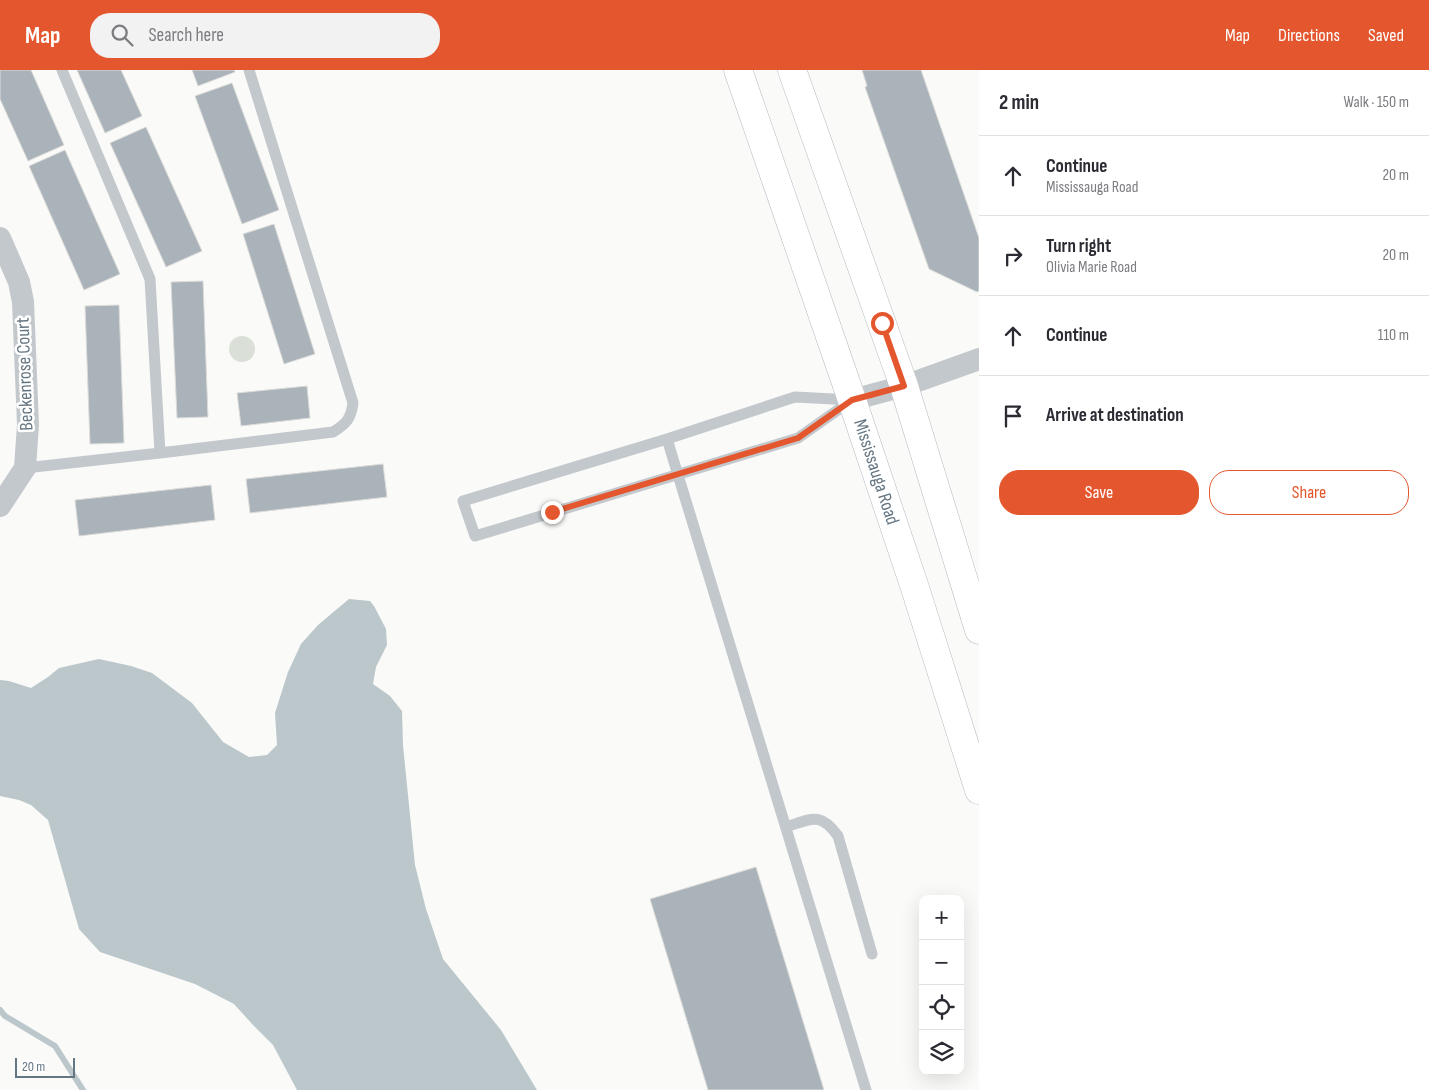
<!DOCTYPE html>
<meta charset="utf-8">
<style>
body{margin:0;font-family:"Sofia Sans Condensed",sans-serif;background:#f2f2f3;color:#2b2b33}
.controls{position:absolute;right:15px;bottom:15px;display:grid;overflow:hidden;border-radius:10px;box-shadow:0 5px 20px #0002}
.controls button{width:45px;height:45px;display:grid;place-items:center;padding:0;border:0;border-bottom:1px solid #e1e1e2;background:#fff;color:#2b2b33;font:25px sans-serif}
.scale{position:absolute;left:15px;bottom:12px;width:60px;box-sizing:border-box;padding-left:5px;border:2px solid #657683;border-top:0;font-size:14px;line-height:18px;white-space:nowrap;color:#657683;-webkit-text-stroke:4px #fff;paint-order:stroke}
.stop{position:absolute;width:15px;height:15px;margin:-11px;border:4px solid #e4572e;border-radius:50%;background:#fff}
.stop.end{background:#e4572e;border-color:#fff;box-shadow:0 1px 5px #0008}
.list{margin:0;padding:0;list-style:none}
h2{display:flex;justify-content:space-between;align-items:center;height:65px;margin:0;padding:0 20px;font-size:21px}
h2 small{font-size:16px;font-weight:400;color:#7c7c81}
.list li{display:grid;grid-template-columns:32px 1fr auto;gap:15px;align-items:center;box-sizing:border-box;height:80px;padding:0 20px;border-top:1px solid #e1e1e2}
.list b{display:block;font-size:19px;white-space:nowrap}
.list p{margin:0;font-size:16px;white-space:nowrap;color:#7c7c81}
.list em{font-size:16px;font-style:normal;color:#7c7c81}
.actions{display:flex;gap:10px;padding:15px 20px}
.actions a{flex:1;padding:11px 0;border:1px solid #e4572e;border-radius:20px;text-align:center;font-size:18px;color:#e4572e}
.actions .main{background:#e4572e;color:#fff}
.icon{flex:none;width:28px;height:28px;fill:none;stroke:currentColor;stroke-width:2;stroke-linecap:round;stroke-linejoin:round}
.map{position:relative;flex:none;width:979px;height:1020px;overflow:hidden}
header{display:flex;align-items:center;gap:30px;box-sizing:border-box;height:70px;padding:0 25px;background:#e4572e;color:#fff}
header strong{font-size:24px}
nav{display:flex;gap:28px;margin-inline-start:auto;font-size:18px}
.search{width:350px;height:45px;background:#f2f2f3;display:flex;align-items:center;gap:12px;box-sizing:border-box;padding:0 18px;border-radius:20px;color:#7c7c81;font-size:19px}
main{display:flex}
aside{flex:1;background:#fff}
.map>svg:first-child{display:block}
.green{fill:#dadfd7}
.water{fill:#bbc7cb}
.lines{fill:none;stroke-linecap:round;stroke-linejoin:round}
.stream{stroke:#bbc7cb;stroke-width:6}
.building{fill:#aab3b9;stroke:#dcdcda}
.primary-casing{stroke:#b5babe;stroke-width:29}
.service{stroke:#c3c8cc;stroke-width:11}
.minor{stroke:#c3c8cc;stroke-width:22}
.primary{stroke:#fff;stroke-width:28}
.route{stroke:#e4572e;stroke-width:6}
.labels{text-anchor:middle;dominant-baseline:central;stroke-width:5;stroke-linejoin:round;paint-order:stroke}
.street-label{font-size:19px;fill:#657683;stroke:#fff}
</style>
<header>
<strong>Map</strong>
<div class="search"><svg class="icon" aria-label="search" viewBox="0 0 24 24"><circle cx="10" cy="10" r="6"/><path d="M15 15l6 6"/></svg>Search here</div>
<nav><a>Map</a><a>Directions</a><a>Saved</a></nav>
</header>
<main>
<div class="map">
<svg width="979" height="1020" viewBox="0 0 979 1020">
<rect width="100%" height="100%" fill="#fafaf8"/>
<!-- green -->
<path class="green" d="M229 279a13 13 0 1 1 26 0a13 13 0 1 1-26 0Z"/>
<!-- water -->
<path class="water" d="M 349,529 L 370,531 L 374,536 L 386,559 L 387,575 L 376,597 L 373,614 L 390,626 L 402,641 L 403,675 L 415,795 L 426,839 L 443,889 L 501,960 L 537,1020 L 297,1020 L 273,975 L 253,955 L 234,934 L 195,914 L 100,882 L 79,859 L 48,750 L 31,735 L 19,730 L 0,726 L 0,610 L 9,611 L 31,618 L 48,607 L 59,598 L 99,589 L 131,596 L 152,603 L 192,633 L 223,672 L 249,687 L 267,685 L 277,675 L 275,643 L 288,602 L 301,574 L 318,555 Z"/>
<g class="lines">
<!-- stream -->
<path class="stream" d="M 0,940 L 5,946 L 55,976 L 83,1020"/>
</g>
<!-- building -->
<path class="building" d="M 0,0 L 31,0 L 64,75 L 28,91 L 0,29 Z
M 77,0 L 121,0 L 142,46 L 105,63 Z
M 192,0 L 234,0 L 235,2 L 198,16 Z
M 862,0 L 921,0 L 979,168 L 979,221 L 977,222 L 929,199 L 865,17 L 867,16 Z
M 232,13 L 279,140 L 242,154 L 195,26 Z
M 146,57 L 202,181 L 166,197 L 110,73 Z
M 65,80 L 120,204 L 84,220 L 29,96 Z
M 274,154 L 315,284 L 284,294 L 243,164 Z
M 203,211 L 208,347 L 177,348 L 171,212 Z
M 119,235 L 124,373 L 90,374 L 85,236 Z
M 307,316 L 310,348 L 241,356 L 237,323 Z
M 383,394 L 387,427 L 250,443 L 246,409 Z
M 211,415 L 215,450 L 79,466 L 75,430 Z
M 756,797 L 824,1020 L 708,1020 L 650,829 Z"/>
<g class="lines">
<defs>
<path id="primary" d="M 738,0 L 852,330 L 915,518 L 979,720
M 792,0 L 904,316 L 979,560"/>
</defs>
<!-- primary casing -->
<use href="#primary" class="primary-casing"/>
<!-- service -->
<path class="service" d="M 62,0 L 150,209 L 160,383 L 333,362 C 346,354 351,349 353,333 L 249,0
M 795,327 L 852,330 L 798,368 L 475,466 L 463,431 L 667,369 Z
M 667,369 L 866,1020
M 25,398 L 160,383
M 786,757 C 811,749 820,741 838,766 L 872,884"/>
<!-- minor -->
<path class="minor" d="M 0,168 L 19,212 L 23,232 L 28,355 L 25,398 L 0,436
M 852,330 L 904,316 L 979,289"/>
<!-- primary -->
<use href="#primary" class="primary"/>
</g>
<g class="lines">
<!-- route -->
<path class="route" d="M 552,442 L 798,368 L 852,330 L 904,316 L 882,253"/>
</g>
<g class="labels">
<!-- street labels -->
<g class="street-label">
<text transform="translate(25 304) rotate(-92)">Beckenrose Court</text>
<text transform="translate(876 402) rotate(72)">Mississauga Road</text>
</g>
</g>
</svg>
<div class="controls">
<button>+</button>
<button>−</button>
<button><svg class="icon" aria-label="locate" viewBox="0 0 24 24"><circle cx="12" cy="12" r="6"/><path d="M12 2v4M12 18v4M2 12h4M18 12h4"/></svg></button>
<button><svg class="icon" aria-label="layers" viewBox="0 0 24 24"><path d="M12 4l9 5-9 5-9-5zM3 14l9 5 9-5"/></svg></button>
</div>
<div class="scale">20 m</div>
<div class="stop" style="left:882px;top:253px"></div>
<div class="stop end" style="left:552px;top:442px"></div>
</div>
<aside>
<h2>2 min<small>Walk · 150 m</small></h2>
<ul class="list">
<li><svg class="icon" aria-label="ahead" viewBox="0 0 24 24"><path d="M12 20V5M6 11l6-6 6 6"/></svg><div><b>Continue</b><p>Mississauga Road</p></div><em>20 m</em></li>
<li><svg class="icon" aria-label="right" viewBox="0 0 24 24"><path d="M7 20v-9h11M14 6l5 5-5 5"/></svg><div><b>Turn right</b><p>Olivia Marie Road</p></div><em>20 m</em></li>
<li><svg class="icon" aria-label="ahead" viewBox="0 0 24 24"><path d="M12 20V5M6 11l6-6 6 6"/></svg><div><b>Continue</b></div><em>110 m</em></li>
<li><svg class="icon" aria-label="arrive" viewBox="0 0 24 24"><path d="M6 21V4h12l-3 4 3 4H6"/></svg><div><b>Arrive at destination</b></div></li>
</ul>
<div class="actions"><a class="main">Save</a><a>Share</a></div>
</aside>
</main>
